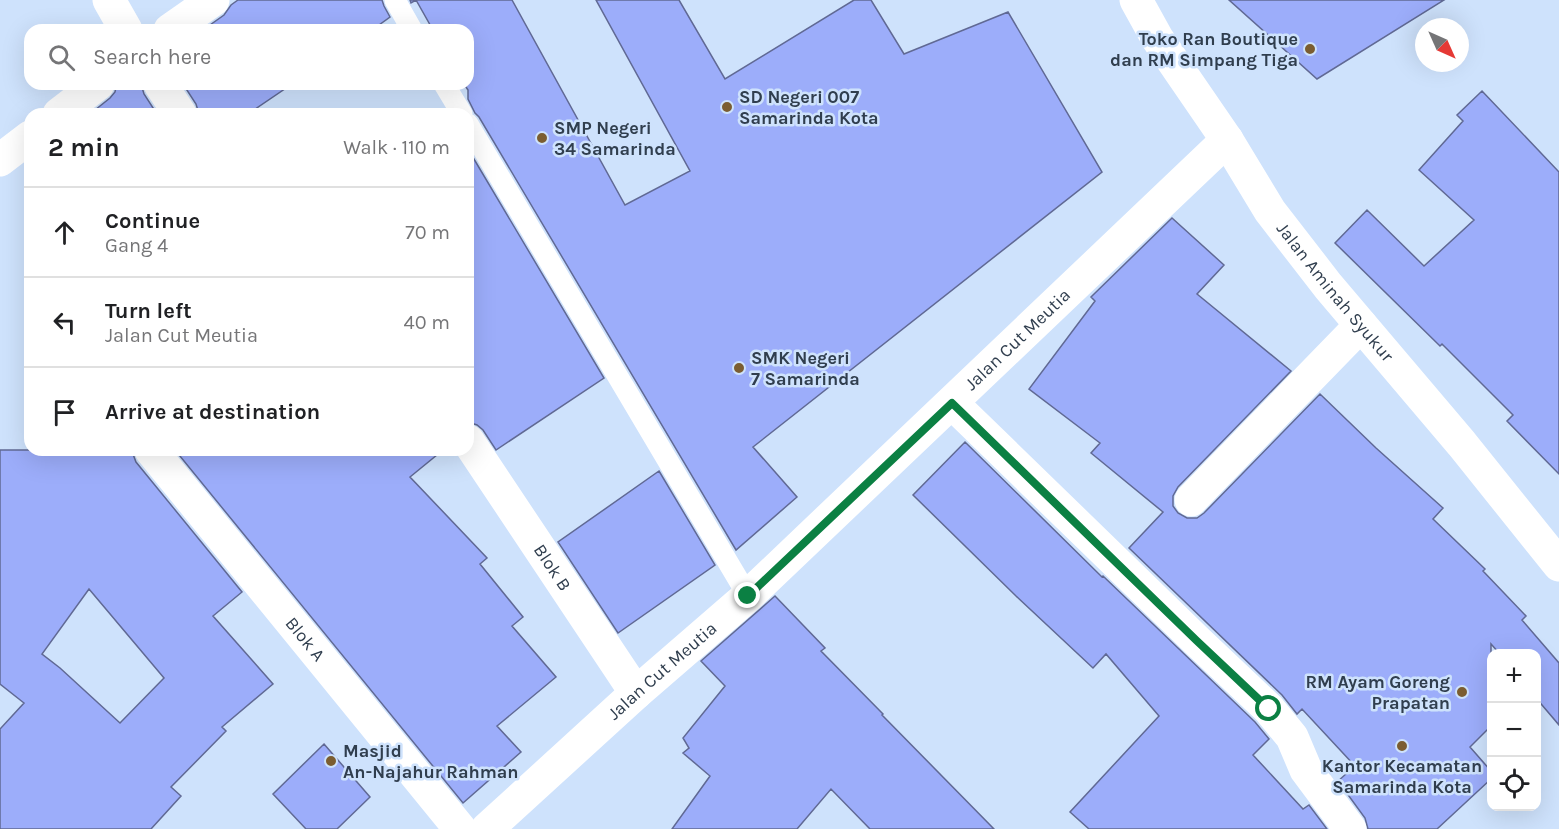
<!DOCTYPE html>
<meta charset="utf-8">
<style>
body{margin:0;font-family:Karla,sans-serif;background:#f6f6f6;color:#202124}
.controls{position:absolute;right:18px;bottom:18px;display:grid;overflow:hidden;border-radius:12px;box-shadow:0 6px 24px #0002}
.controls button{width:54px;height:54px;display:grid;place-items:center;padding:0;border:0;border-bottom:2px solid #e0e0e0;background:#fff;color:#202124;font:30px sans-serif}
.compass{position:absolute;left:1415px;top:18px;width:54px;height:54px;border-radius:50%;background:#fff;box-shadow:0 6px 24px #0002;rotate:135deg}
.stop{position:absolute;width:18px;height:18px;margin:-14px;border:4px solid #0b8043;border-radius:50%;background:#fff}
.stop.end{background:#0b8043;border-color:#fff;box-shadow:0 2px 6px #0008}
.list{margin:0;padding:0;list-style:none}
h2{display:flex;justify-content:space-between;align-items:center;height:78px;margin:0;padding:0 24px;font-size:26px}
h2 small{font-size:20px;font-weight:400;color:#757577}
.list li{display:grid;grid-template-columns:39px 1fr auto;gap:18px;align-items:center;box-sizing:border-box;height:90px;padding:0 24px;border-top:2px solid #e0e0e0}
.list b{display:block;font-size:22px;white-space:nowrap}
.list p{margin:0;font-size:20px;white-space:nowrap;color:#757577}
.list em{font-size:20px;font-style:normal;color:#757577}
.icon{flex:none;width:33px;height:33px;fill:none;stroke:currentColor;stroke-width:2;stroke-linecap:round;stroke-linejoin:round}
.map{position:relative;flex:none;width:1559px;height:829px;overflow:hidden}
.search{position:absolute;background:#fff;box-shadow:0 6px 24px #0002;left:24px;top:24px;width:450px;height:66px;display:flex;align-items:center;gap:15px;box-sizing:border-box;padding:0 21px;border-radius:18px;color:#757577;font-size:22px}
.panel{position:absolute;background:#fff;box-shadow:0 6px 24px #0002;left:24px;top:108px;width:450px;height:348px;border-radius:18px}
.map>svg:first-child{display:block}
.building{fill:#9cadfa;stroke:#606994;stroke-width:1.5;fill-rule:evenodd}
.lines{fill:none;stroke-linecap:round;stroke-linejoin:round}
.lane{stroke:#fff;stroke-width:21}
.street{stroke:#fff;stroke-width:33}
.route{stroke:#0b8043;stroke-width:8}
.poi-dot{fill:#7b5d31;stroke:#cee2fc;stroke-width:2}
.labels{text-anchor:middle;dominant-baseline:central;stroke-width:5;stroke-linejoin:round;paint-order:stroke}
.poi-label{font-size:18px;font-weight:bold;fill:#303e4e;stroke:#cee2fc;text-anchor:start}
.street-label{font-size:18px;fill:#303e4e;stroke:#cee2fc}
</style>
<div class="map">
<svg width="1559" height="829" viewBox="0 0 1559 829">
<rect width="100%" height="100%" fill="#cee2fc"/>
<!-- building -->
<path class="building" d="M 238,0 L 382,0 L 384,6 L 390,17 L 372,30 L 203,30 L 224,15 L 231,5 Z
M 410,0 L 512,0 L 625,205 L 690,171 L 596,0 L 679,0 L 725,79 L 854,0 L 871,0 L 904,54 L 1008,12 L 1102,172 L 753,447 L 797,497 L 736,550 L 479,117 L 475,113 L 468,99 L 468,90 L 464,84 L 468,84 L 468,30 L 433,30 L 416,0 L 411,3 Z
M 1229,0 L 1444,0 L 1317,79 Z
M 120,84 L 141,84 L 144,94 L 157,114 L 90,114 L 110,98 L 115,92 L 116,87 Z
M 183,84 L 292,84 L 248,114 L 199,114 L 196,104 Z
M 1482,91 L 1559,172 L 1559,474 L 1507,421 L 1513,415 L 1442,344 L 1440,346 L 1335,243 L 1367,210 L 1424,266 L 1474,220 L 1419,170 L 1463,121 L 1457,115 Z
M 468,149 L 604,378 L 496,450 L 483,430 L 477,425 L 468,422 Z
M 1172,218 L 1224,265 L 1197,294 L 1291,371 L 1178,487 L 1173,496 L 1173,506 L 1178,513 L 1187,518 L 1197,518 L 1204,513 L 1320,394 L 1376,448 L 1443,508 L 1433,519 L 1485,569 L 1483,571 L 1526,616 L 1522,620 L 1559,663 L 1559,725 L 1536,698 L 1536,654 L 1500,654 L 1491,644 L 1491,726 L 1470,747 L 1491,771 L 1491,779 L 1437,829 L 1368,829 L 1365,818 L 1338,781 L 1355,766 L 1302,709 L 1297,714 L 1282,695 L 1129,548 L 1163,512 L 1091,453 L 1100,443 L 1029,389 L 1095,301 L 1091,297 Z
M 965,442 L 1102,577 L 1103,576 L 1255,722 L 1269,739 L 1253,755 L 1303,809 L 1309,805 L 1327,829 L 1089,829 L 1070,812 L 1159,716 L 1106,654 L 1093,668 L 1016,596 L 913,495 Z
M 0,450 L 133,450 L 133,454 L 136,462 L 242,592 L 213,616 L 273,684 L 222,727 L 226,731 L 171,787 L 181,796 L 151,829 L 0,829 L 0,729 L 24,703 L 0,684 ZM 89,589 L 164,678 L 120,723 L 60,668 L 42,654 Z
M 175,450 L 443,450 L 410,477 L 487,558 L 480,564 L 523,617 L 512,626 L 556,677 L 497,726 L 521,752 L 463,803 Z
M 659,471 L 715,565 L 618,633 L 558,542 Z
M 775,596 L 825,648 L 821,651 L 883,714 L 882,715 L 994,829 L 870,829 L 831,789 L 797,829 L 672,829 L 710,776 L 683,753 L 689,748 L 683,738 L 725,686 L 701,661 Z
M 324,744 L 370,797 L 337,829 L 306,829 L 273,794 Z"/>
<g class="lines">
<!-- lane -->
<path class="lane" d="M 395,0 L 412,30
M 444,84 L 462,114
M 468,124 L 748,596"/>
<!-- street -->
<g class="street">
<path d="M 109,0 L 126,30"/>
<path id="s1" d="M 1136,0 L 1157,38 L 1227,140 L 1270,211 L 1328,286 L 1462,444 L 1559,565"/>
<path d="M 170,30 L 213,0"/>
<path d="M 160,84 L 180,114"/>
<path d="M 59,114 L 98,84"/>
<path d="M 0,160 L 30,137"/>
<path d="M 952,403 L 1197,641 L 1269,709 L 1292,737 L 1306,770 L 1350,829"/>
<path id="s2" d="M 468,441 L 636,693"/>
<path id="s3" d="M 151,450 L 460,829"/>
<path d="M 1191,500 L 1361,325"/>
<path id="s4" d="M 487,829 L 636,693 L 748,596 L 1227,140"/>
</g>
</g>
<g class="lines">
<!-- route -->
<path class="route" d="M 748,596 L 952,403 L 1197,641 L 1269,709"/>
</g>
<!-- markers -->
<g class="poi-dot">
<circle cx="1310" cy="49" r="6"/>
<circle cx="727" cy="107" r="6"/>
<circle cx="542" cy="138" r="6"/>
<circle cx="739" cy="368" r="6"/>
<circle cx="1462" cy="692" r="6"/>
<circle cx="1402" cy="746" r="6"/>
<circle cx="331" cy="761" r="6"/>
</g>
<g class="labels">
<!-- poi labels -->
<g class="poi-label">
<text x="1298" y="39" text-anchor="end">Toko Ran Boutique<tspan x="1298" dy="21">dan RM Simpang Tiga</tspan></text>
<text x="739" y="97">SD Negeri 007<tspan x="739" dy="21">Samarinda Kota</tspan></text>
<text x="554" y="128">SMP Negeri<tspan x="554" dy="21">34 Samarinda</tspan></text>
<text x="751" y="358">SMK Negeri<tspan x="751" dy="21">7 Samarinda</tspan></text>
<text x="1450" y="682" text-anchor="end">RM Ayam Goreng<tspan x="1450" dy="21">Prapatan</tspan></text>
<text x="343" y="751">Masjid<tspan x="343" dy="21">An-Najahur Rahman</tspan></text>
<text x="1402" y="766" text-anchor="middle">Kantor Kecamatan<tspan x="1402" dy="21">Samarinda Kota</tspan></text>
</g>
<!-- street labels -->
<g class="street-label">
<text stroke="none"><textPath href="#s1" startOffset="354">Jalan Aminah Syukur</textPath></text>
<text stroke="none"><textPath href="#s4" startOffset="722">Jalan Cut Meutia</textPath></text>
<text stroke="none"><textPath href="#s2" startOffset="152">Blok B</textPath></text>
<text stroke="none"><textPath href="#s3" startOffset="244">Blok A</textPath></text>
<text stroke="none"><textPath href="#s4" startOffset="236">Jalan Cut Meutia</textPath></text>
</g>
</g>
</svg>
<div class="controls">
<button>+</button>
<button>−</button>
<button><svg class="icon" aria-label="locate" viewBox="0 0 24 24"><circle cx="12" cy="12" r="6"/><path d="M12 2v4M12 18v4M2 12h4M18 12h4"/></svg></button>
</div>
<svg class="compass" viewBox="-18 -18 36 36"><path d="M0-13l5 13h-10z" fill="#e53935"/><path d="M0 13l5-13h-10z" fill="#757577"/></svg>
<div class="stop" style="left:1269px;top:709px"></div>
<div class="stop end" style="left:748px;top:596px"></div>
<div class="search"><svg class="icon" aria-label="search" viewBox="0 0 24 24"><circle cx="10" cy="10" r="6"/><path d="M15 15l6 6"/></svg>Search here</div>
<section class="panel">
<h2>2 min<small>Walk · 110 m</small></h2>
<ul class="list">
<li><svg class="icon" aria-label="ahead" viewBox="0 0 24 24"><path d="M12 20V5M6 11l6-6 6 6"/></svg><div><b>Continue</b><p>Gang 4</p></div><em>70 m</em></li>
<li><svg class="icon" aria-label="left" viewBox="0 0 24 24"><path d="M17 20v-9H6M10 6l-5 5 5 5"/></svg><div><b>Turn left</b><p>Jalan Cut Meutia</p></div><em>40 m</em></li>
<li><svg class="icon" aria-label="arrive" viewBox="0 0 24 24"><path d="M6 21V4h12l-3 4 3 4H6"/></svg><div><b>Arrive at destination</b></div></li>
</ul>
</section>
</div>
